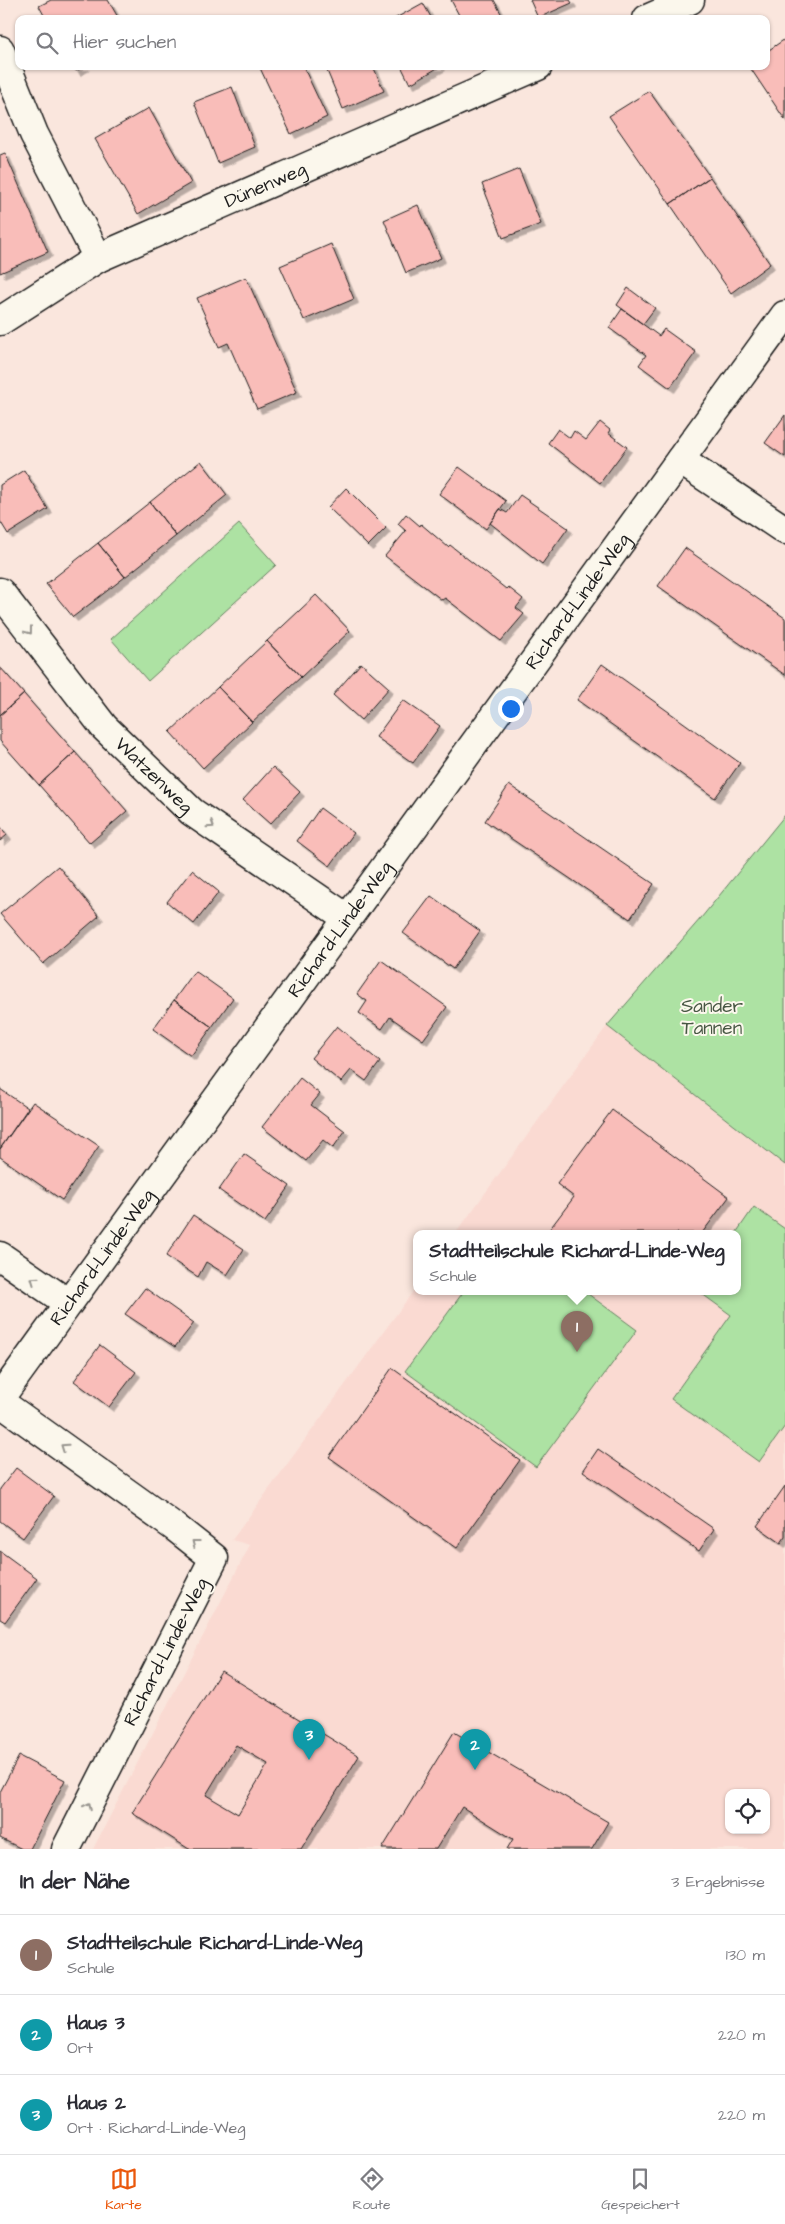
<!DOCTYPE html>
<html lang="de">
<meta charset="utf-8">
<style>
body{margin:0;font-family:"Architects Daughter",sans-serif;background:#f7f7f7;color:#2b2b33}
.controls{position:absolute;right:15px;bottom:15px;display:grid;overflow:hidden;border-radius:10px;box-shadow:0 1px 4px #0004}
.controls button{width:45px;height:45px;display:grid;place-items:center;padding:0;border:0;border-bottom:1px solid #e1e1e2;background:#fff;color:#2b2b33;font:25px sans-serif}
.you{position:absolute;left:510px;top:708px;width:18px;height:18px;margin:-12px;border:4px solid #fff;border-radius:50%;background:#1a73e8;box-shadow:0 0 0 8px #1a73e833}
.badge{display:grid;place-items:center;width:32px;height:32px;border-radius:50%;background:#ea580c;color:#fff;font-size:16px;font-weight:700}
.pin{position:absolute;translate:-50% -41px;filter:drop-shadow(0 1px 2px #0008)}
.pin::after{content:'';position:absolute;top:26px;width:18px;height:15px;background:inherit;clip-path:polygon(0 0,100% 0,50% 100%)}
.popup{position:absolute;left:413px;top:1230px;width:328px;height:65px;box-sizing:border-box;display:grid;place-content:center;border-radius:10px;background:#fff;filter:drop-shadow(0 1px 4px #0005);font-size:16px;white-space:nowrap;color:#7c7c81}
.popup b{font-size:19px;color:#2b2b33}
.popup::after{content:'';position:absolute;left:50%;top:100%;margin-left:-10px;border:10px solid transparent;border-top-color:#fff}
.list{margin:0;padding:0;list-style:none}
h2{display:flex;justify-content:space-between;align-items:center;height:65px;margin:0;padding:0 20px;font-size:21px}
h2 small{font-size:16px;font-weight:400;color:#7c7c81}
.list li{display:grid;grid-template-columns:32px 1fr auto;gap:15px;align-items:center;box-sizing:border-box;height:80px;padding:0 20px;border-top:1px solid #e1e1e2}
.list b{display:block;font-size:19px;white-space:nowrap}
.list p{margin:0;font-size:16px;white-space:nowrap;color:#7c7c81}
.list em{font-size:16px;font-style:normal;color:#7c7c81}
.icon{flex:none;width:28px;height:28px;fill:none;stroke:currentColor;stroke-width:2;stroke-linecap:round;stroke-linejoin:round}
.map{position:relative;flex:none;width:785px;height:1849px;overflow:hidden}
.search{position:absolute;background:#fff;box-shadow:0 1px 4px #0004;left:15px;right:15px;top:15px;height:55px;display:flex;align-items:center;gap:12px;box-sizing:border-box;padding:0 18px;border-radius:10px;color:#7c7c81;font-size:19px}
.sheet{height:305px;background:#fff}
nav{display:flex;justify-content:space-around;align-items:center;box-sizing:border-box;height:70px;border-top:1px solid #e1e1e2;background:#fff;font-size:14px;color:#7c7c81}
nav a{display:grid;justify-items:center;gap:2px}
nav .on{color:#ea580c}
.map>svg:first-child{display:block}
.built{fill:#fadad2;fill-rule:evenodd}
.green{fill:#ade2a3;stroke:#647f60}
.building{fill:#f9bdb9;stroke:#1c1c1c;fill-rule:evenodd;filter:url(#shadow)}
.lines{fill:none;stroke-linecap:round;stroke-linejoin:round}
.minor-casing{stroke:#1c1c1c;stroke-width:31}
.minor{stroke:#fbf7ec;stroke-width:28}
.oneway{stroke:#97948e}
.labels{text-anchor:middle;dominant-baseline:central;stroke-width:4;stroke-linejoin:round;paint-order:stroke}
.street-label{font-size:19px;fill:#1c1c1c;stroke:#fbf7ec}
.park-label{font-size:19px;fill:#485744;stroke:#fbf7ec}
</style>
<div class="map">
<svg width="785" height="1849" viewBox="0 0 785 1849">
<defs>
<filter id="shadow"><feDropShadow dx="4.5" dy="4.5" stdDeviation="0" flood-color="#0004"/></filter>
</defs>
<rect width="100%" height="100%" fill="#fae6dd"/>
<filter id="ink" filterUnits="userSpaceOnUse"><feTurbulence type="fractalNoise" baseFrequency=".02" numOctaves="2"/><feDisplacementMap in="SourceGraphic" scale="10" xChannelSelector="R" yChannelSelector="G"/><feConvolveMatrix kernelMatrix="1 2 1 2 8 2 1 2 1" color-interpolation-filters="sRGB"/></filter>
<g filter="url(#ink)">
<!-- built -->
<path class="built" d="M 607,1026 L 785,1165 L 785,1849 L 93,1849 L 250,1545 L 232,1540 L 417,1286 L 417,1291 L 737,1291 L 737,1233 L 456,1233 ZM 729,1793 L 766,1793 L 766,1830 L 729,1830 Z"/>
<!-- green -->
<path class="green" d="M 239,524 L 276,565 L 148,681 L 111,639 Z
M 785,815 L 785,1165 L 607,1026 L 701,918 Z
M 754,1207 L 785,1229 L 785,1426 L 759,1462 L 671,1399 L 731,1315 L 698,1291 L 737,1291 L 736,1233 Z
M 464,1291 L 584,1291 L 637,1330 L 536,1467 L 405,1371 Z"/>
<!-- building -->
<path class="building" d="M 51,0 L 108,0 L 119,19 L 46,19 L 39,6 Z
M 451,0 L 494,0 L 504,19 L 461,19 Z
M 530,0 L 570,0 L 572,3 L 538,18 Z
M 423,3 L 432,19 L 394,19 Z
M 785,39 L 785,120 L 749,66 L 766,66 L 766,52 Z
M 73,66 L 85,66 L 76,71 Z
M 265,66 L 303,66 L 327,117 L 291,134 L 260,68 Z
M 325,66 L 373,66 L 384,91 L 343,109 Z
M 401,66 L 441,66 L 410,84 Z
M 232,87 L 255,147 L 218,163 L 194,102 Z
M 649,91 L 710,177 L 670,204 L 609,116 Z
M 149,108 L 191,183 L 138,214 L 95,139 Z
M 5,153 L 48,252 L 0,273 L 0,155 Z
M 519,169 L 541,224 L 503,238 L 482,184 Z
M 710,177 L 770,264 L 731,293 L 670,204 Z
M 418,205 L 441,258 L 406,273 L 384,220 Z
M 331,244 L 354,299 L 304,320 L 280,266 Z
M 246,277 L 297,392 L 257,409 L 228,343 L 219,347 L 197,298 Z
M 628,288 L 655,308 L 643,324 L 617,305 Z
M 622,309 L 659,336 L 664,329 L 696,352 L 670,388 L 639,365 L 646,355 L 609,328 Z
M 785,415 L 785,457 L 765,443 Z
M 600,422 L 610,430 L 608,433 L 627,447 L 600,483 L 548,443 L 558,429 L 570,438 L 574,431 L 586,440 Z
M 201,461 L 227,495 L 176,536 L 150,502 Z
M 459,467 L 506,501 L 486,529 L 439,494 Z
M 24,470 L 48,509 L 8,534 L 0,521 L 0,485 Z
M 346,488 L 386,528 L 368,546 L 328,507 Z
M 520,495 L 568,528 L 542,564 L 490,523 L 500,509 L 507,513 Z
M 150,502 L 176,536 L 125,577 L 98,543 Z
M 406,514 L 420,526 L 421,524 L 448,547 L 450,545 L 506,589 L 508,587 L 523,599 L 516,608 L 524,614 L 501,641 L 445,598 L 442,600 L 385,556 L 406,531 L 398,524 Z
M 98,543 L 125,577 L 73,617 L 46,584 Z
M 685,548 L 785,618 L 785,675 L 658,586 Z
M 316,595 L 350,631 L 301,677 L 267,641 Z
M 267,641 L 301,677 L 252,722 L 218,687 Z
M 361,663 L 389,688 L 361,720 L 333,695 Z
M 602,664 L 740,763 L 715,798 L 577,700 Z
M 0,667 L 24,694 L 0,715 Z
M 218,687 L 252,722 L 203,768 L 170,732 Z
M 24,694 L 75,752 L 39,785 L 0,741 L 0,715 Z
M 403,700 L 440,726 L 413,763 L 376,737 Z
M 75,752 L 127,811 L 90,843 L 39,785 Z
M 273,767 L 300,792 L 270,824 L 243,800 Z
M 509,785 L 654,884 L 630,919 L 485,821 Z
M 320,808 L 354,833 L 330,866 L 297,841 Z
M 0,826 L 7,835 L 0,841 Z
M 58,866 L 99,916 L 43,964 L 0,914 Z
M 192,870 L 219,892 L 194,924 L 167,902 Z
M 431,896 L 480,931 L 453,969 L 403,933 Z
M 381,960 L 447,1007 L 423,1040 L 390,1017 L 382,1029 L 359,1013 L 367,1001 L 357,994 Z
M 195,971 L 233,998 L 212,1027 L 174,1000 Z
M 174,1000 L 212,1027 L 191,1056 L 153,1029 Z
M 337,1026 L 380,1062 L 366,1081 L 351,1070 L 341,1082 L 311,1058 Z
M 300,1078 L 320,1094 L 311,1105 L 345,1131 L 333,1148 L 323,1140 L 306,1161 L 262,1127 Z
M 0,1089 L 28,1108 L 0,1149 Z
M 33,1102 L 99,1146 L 62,1200 L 0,1157 L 0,1149 Z
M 612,1110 L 729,1197 L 702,1233 L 553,1233 L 549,1230 L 574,1197 L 557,1184 Z
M 244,1154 L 290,1186 L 265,1222 L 219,1190 Z
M 193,1215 L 244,1249 L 227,1275 L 206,1262 L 198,1277 L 166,1256 Z
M 145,1288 L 194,1323 L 175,1347 L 125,1314 Z
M 100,1345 L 136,1372 L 109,1407 L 74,1381 Z
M 392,1368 L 520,1460 L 457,1548 L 329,1457 Z
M 598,1449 L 714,1529 L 699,1551 L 583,1471 Z
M 16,1468 L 54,1496 L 23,1538 L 0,1521 L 0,1489 Z
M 785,1486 L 785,1537 L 781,1543 L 757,1526 Z
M 0,1551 L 37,1578 L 5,1622 L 0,1619 Z
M 221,1671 L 359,1756 L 301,1849 L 189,1849 L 132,1813 ZM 236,1745 L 268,1764 L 238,1814 L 206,1795 Z
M 454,1732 L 608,1822 L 592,1849 L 507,1849 L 513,1839 L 462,1807 L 436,1849 L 382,1849 Z
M 19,1756 L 65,1780 L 30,1849 L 22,1849 L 0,1838 L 0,1792 Z"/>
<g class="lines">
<defs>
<g id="minor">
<path d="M 647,19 L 690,0"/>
<path d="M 0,50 L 34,134 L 98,258"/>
<path id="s1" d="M 0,321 L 98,258 L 538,66"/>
<path d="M 680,460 L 785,530"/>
<path id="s2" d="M 0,592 L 104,727 L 192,812 L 347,918"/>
<path d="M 0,1256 L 68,1303"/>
<path id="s3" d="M 0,1398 L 785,315"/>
<path d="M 0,1402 L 176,1528 L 214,1558 L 66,1849"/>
</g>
</defs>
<!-- minor casing -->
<use href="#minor" class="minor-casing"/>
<!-- minor -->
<use href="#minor" class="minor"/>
</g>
<!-- one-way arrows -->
<defs><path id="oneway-chevron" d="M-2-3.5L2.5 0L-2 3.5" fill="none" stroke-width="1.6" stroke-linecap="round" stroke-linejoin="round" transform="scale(1.25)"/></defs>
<g class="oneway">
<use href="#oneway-chevron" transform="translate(29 631) rotate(53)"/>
<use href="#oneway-chevron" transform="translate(211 825) rotate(34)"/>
<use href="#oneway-chevron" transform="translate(34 1280) rotate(-145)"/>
<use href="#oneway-chevron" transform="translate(64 1447) rotate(-145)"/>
<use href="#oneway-chevron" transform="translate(195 1543) rotate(-142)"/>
<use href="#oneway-chevron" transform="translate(88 1806) rotate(-63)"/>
</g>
</g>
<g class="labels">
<!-- street labels -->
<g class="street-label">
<text stroke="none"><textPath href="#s1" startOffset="299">Dünenweg</textPath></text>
<text stroke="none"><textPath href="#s3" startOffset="984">Richard-Linde-Weg</textPath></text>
<text stroke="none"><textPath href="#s2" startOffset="240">Watzenweg</textPath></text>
<text stroke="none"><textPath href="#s3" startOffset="579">Richard-Linde-Weg</textPath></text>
<text stroke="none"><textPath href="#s3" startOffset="174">Richard-Linde-Weg</textPath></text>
<text transform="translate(166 1652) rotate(-63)">Richard-Linde-Weg</text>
</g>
<!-- park labels -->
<g class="park-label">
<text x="712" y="1006">Sander<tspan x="712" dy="22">Tannen</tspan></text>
</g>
</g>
</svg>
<div class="controls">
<button><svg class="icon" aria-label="locate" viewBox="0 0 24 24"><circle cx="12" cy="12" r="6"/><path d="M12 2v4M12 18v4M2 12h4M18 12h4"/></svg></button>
</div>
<div class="you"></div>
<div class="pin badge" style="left:577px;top:1352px;background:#8d6e63">1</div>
<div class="popup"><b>Stadtteilschule Richard-Linde-Weg</b>Schule</div>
<div class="pin badge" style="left:475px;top:1770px;background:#0f9aa8">2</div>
<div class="pin badge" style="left:309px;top:1760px;background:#0f9aa8">3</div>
<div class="search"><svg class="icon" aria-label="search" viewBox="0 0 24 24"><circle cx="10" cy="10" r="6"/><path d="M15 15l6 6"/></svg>Hier suchen</div>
</div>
<section class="sheet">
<h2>In der Nähe<small>3 Ergebnisse</small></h2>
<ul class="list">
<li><span class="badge" style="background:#8d6e63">1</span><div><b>Stadtteilschule Richard-Linde-Weg</b><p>Schule</p></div><em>130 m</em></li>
<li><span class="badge" style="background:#0f9aa8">2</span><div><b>Haus 3</b><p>Ort</p></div><em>220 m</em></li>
<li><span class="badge" style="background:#0f9aa8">3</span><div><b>Haus 2</b><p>Ort · Richard-Linde-Weg</p></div><em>220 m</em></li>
</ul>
</section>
<nav>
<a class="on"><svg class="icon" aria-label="map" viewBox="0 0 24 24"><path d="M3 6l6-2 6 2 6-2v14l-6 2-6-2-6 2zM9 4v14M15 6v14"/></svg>Karte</a>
<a><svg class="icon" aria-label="directions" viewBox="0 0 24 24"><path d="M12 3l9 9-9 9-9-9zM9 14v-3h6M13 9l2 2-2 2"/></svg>Route</a>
<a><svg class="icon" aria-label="saved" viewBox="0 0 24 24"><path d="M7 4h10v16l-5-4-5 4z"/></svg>Gespeichert</a>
</nav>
